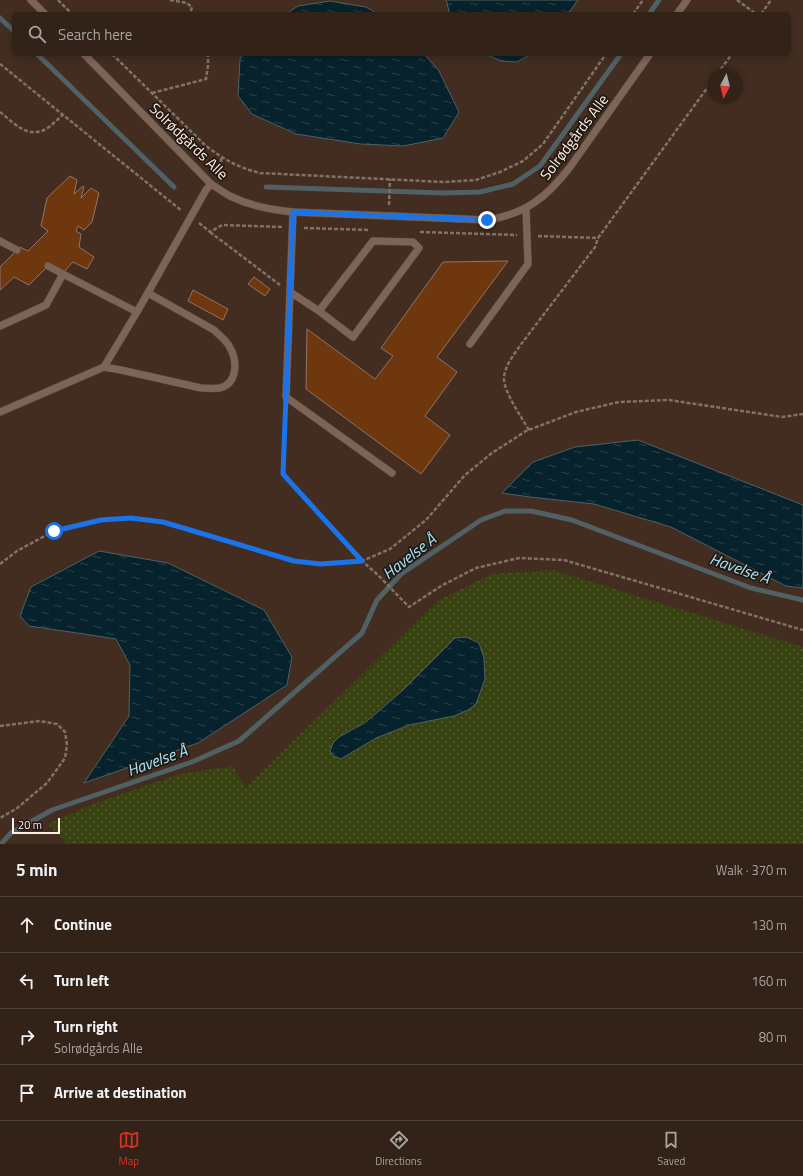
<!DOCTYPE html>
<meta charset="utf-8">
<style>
body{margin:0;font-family:"Titillium Web",sans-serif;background:#3d2f25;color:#f1f3f6}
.compass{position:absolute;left:707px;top:68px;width:36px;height:36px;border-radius:50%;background:#322218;box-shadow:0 2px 6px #0003;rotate:187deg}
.scale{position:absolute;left:12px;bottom:10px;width:48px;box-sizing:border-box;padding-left:4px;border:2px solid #fdefe7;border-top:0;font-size:11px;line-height:14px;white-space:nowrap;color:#fdefe7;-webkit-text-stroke:3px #211812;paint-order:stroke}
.stop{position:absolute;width:12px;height:12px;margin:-9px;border:3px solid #1a73e8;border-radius:50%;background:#fff}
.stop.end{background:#1a73e8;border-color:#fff;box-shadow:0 1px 4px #0008}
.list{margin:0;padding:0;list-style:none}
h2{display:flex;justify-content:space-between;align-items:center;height:52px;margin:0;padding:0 16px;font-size:17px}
h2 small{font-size:13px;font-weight:400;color:#a8a4a2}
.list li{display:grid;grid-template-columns:26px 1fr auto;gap:12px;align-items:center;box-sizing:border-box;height:56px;padding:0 16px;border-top:1px solid #4d3f37}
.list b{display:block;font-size:15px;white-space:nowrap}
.list p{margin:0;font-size:13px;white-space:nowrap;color:#a8a4a2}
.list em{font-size:13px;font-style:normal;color:#a8a4a2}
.icon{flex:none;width:22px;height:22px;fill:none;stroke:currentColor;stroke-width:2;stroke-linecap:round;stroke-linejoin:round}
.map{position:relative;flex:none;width:803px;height:844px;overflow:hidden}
.search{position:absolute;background:#322218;box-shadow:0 2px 6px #0003;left:12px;right:12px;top:12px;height:44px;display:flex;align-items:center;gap:10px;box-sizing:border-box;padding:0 14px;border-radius:6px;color:#a8a4a2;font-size:15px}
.sheet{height:276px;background:#322218}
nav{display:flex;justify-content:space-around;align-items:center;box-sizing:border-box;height:56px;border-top:1px solid #4d3f37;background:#322218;font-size:11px;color:#a8a4a2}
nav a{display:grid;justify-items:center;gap:2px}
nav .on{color:#d93025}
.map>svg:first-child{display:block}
.grass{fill:url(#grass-dots)}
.water{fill:url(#water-ripples);stroke:#506064}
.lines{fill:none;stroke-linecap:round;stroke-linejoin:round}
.stream{stroke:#506064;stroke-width:5}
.building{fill:#6e370e;stroke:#8f7668}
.service-casing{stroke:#5b493e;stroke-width:8}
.path{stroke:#847166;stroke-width:2.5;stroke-dasharray:4 2;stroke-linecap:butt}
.service{stroke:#7c6456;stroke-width:7}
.route{stroke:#1a73e8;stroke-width:5}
.labels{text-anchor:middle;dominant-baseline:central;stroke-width:3.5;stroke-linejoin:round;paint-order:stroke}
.street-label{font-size:15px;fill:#fdefe7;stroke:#211812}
.water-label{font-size:16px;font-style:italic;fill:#a4e6fe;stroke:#211812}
</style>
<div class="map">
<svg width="803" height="844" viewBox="0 0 803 844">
<defs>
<pattern id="grass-dots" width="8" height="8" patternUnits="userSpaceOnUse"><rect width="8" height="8" fill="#384210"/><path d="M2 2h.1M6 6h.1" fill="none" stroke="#565e33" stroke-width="1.8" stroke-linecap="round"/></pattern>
<pattern id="water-ripples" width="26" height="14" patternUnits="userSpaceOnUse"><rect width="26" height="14" fill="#06222c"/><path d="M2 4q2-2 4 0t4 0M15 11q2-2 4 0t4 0" fill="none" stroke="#2b424b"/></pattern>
</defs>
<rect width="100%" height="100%" fill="#422d20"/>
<!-- grass -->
<path class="grass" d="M 553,570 L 803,647 L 803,844 L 68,844 L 48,824 L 93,804 L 180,774 L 233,766 L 245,788 L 439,600 L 492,574 Z"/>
<!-- water -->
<path class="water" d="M 446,0 L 578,0 L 568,14 L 450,14 Z
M 330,1 L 366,7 L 378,14 L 286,14 L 298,6 Z
M 244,54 L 424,54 L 439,71 L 459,112 L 443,138 L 403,146 L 361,144 L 296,134 L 252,114 L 238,96 L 240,59 Z
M 486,54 L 531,54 L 517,62 L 501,61 Z
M 638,440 L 803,505 L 803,588 L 786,586 L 671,527 L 594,504 L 530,497 L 502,493 L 533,462 L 575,447 Z
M 99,551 L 168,563 L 264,610 L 292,657 L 287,685 L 198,743 L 84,783 L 129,716 L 130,665 L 116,639 L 84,634 L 29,626 L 20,616 L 31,587 Z
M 466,637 L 479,643 L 484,658 L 485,679 L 476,704 L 468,710 L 454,716 L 409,725 L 376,738 L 341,759 L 334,756 L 330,751 L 333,743 L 339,737 L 366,722 L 403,690 L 455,638 Z"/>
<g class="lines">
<!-- stream -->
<path class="stream" d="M 649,14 L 659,0
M 0,18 L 14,31
M 37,54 L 174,187
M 266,187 L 443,193 L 480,192 L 513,184 L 540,166 L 621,54
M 1,844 L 11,833 L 52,810 L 192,762 L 239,741 L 362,633 L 377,600 L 401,574 L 481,520 L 505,511 L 531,511 L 572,520 L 751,588 L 803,600"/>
</g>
<!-- building -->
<path class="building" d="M 70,176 L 77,180 L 74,194 L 83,186 L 84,187 L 81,198 L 91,188 L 99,193 L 92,222 L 84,230 L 78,226 L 76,231 L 81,234 L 79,247 L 94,257 L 87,269 L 73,262 L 64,272 L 50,264 L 29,285 L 14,277 L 0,290 L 0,267 L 20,247 L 28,251 L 48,231 L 41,226 L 47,198 Z
M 508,261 L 437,357 L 457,372 L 425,416 L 450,435 L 421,474 L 306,389 L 307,329 L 375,379 L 393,356 L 381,348 L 443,262 Z
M 254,277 L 270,289 L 265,296 L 248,284 Z
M 193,290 L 228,309 L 223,320 L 188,301 Z"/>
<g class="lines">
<defs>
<path id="service" d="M 31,0 L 45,14
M 677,14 L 687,0
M 84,54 L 211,184 C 218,188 225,194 232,197 C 251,206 272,210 293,212 L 487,220 C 526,214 547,197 570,167 L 650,54
M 293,212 L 286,397 L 392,473
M 0,241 L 17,250
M 63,274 L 137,312 L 206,190 L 211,184
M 290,292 L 319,311 L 353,337 L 419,248 L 413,242 L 373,241 L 319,311
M 137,312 L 104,367 L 121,370 L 201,388 C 208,388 214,389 220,388 C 239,383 237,358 229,346 C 226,340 219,335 214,330 L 148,293
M 0,326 L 46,305 L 63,274 L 48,266
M 470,344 L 528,264 L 526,208
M 0,412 L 104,367"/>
</defs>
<!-- service casing -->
<use href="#service" class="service-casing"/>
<!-- path -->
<path class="path" d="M 58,0 L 72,14
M 170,0 L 187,3 L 192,7 L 190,14
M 737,0 L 756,14
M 633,14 L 643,0
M 761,14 L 771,0
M 112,54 L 206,146 C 225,160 237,167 260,173 L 444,182 L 476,180 L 500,172 L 523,161 L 543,144 L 606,54
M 0,64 L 182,211
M 717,74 L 732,54
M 152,93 L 206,79 L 208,66 L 208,56 L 206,54
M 0,112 C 13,122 26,138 44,130 C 51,127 57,119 63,115
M 221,158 L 222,177
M 389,205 L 390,179
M 199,223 L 210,232 L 222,225 L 283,227
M 304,228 L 369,230
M 210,232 L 280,285
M 420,232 L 517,235
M 538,236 L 598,238 L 713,80
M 286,410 L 283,474 L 362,561 L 378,575 L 409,607 L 441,586 L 476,568 L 519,558 L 564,560 L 803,630
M 529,430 C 522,418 504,392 504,379 C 504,366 515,353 522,343 L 595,247 L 598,238
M 0,564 L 17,551 L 54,531 L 101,520 L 131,518 L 163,522 L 294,561 L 321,564 L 362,561 L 390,549 L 426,520 L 465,475 L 492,453 L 526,431 L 576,412 L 619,402 L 669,400 L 782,417 L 803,414
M 0,726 L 39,721 L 57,724 L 65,732 L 67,745 L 65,758 L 47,783 L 16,809 L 0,818"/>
<!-- service -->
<use href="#service" class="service"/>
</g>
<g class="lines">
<!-- route -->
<path class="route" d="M 54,531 L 101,520 L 131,518 L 163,522 L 294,561 L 321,564 L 362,561 L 283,474 L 293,212 L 487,220"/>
</g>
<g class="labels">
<!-- street labels -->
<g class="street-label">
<text transform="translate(574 137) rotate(-53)">Solrødgårds Alle</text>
<text transform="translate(189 141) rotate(44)">Solrødgårds Alle</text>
</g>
<!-- water labels -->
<g class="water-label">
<text transform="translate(409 556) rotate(-38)">Havelse Å</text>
<text transform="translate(740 568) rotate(19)">Havelse Å</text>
<text transform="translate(157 760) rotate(-20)">Havelse Å</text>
</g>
</g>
</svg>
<svg class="compass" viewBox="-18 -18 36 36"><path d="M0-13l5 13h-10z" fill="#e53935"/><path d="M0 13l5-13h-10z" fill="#a8a4a2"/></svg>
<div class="scale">20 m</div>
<div class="stop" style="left:54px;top:531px"></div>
<div class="stop end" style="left:487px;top:220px"></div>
<div class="search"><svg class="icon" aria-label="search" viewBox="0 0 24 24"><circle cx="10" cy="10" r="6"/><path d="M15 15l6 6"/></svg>Search here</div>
</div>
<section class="sheet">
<h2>5 min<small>Walk · 370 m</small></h2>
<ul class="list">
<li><svg class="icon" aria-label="ahead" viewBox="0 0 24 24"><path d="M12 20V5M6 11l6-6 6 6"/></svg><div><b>Continue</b></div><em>130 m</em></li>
<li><svg class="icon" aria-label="left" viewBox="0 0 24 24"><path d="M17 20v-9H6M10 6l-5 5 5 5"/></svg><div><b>Turn left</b></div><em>160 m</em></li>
<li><svg class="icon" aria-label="right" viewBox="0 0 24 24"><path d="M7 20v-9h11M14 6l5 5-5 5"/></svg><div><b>Turn right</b><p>Solrødgårds Alle</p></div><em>80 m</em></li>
<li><svg class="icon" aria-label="arrive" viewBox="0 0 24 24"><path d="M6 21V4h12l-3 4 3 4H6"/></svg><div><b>Arrive at destination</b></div></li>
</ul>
</section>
<nav>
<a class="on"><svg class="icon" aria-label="map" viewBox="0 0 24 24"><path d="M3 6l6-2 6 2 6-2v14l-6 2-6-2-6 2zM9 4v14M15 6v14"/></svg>Map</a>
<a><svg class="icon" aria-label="directions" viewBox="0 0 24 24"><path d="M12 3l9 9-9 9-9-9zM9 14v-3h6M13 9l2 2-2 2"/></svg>Directions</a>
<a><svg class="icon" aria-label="saved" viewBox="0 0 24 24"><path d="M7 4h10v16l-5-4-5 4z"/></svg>Saved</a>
</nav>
